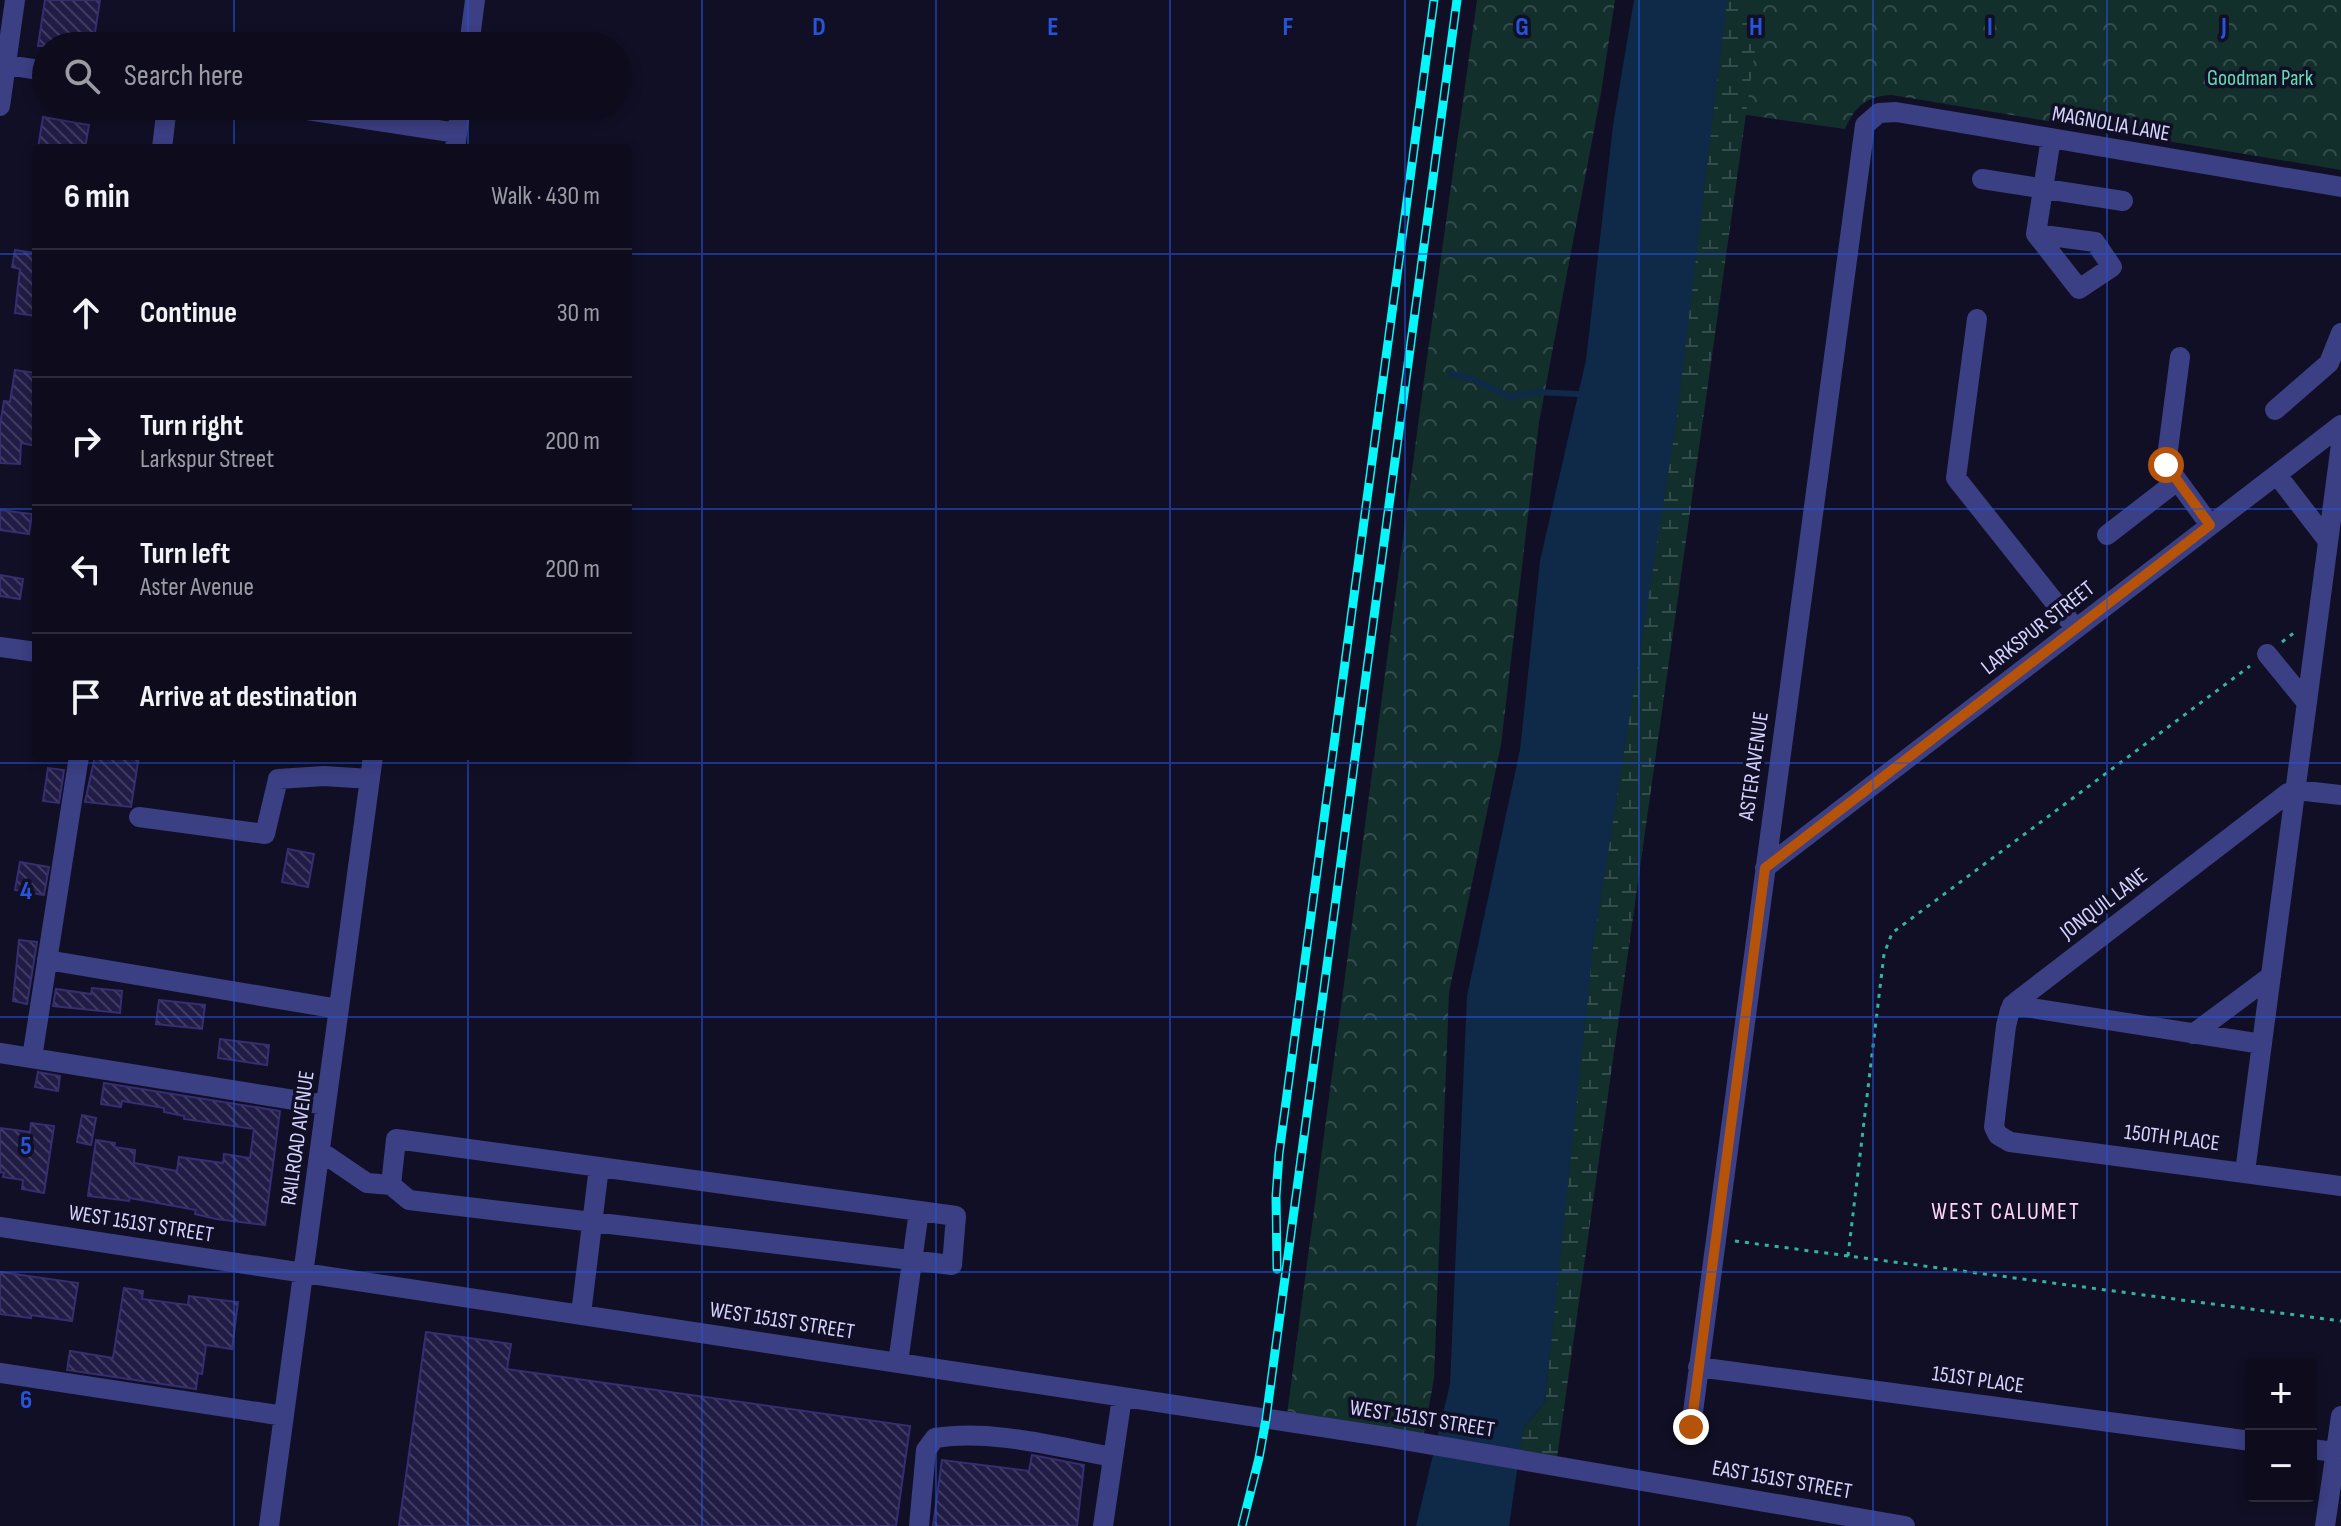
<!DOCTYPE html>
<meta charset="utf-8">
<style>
body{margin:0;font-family:"Sofia Sans Condensed",sans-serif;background:#161425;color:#f1f3f6}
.controls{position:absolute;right:24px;bottom:24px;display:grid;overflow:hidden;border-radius:8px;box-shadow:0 4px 12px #0003}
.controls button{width:72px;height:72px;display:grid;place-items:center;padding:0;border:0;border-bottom:2px solid #2d2b3b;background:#0d0b1c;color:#f1f3f6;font:40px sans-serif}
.stop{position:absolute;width:24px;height:24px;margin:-18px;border:6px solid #b45309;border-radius:50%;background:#fff}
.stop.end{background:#b45309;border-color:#fff;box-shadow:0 2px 8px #0008}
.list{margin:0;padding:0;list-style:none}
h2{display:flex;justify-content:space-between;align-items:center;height:104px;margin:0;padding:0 32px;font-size:34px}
h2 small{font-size:26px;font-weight:400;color:#9a9ba3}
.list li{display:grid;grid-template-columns:52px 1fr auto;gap:24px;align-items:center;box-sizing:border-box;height:128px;padding:0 32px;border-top:2px solid #2d2b3b}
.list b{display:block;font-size:30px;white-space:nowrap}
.list p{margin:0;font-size:26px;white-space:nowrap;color:#9a9ba3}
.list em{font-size:26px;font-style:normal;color:#9a9ba3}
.icon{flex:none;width:44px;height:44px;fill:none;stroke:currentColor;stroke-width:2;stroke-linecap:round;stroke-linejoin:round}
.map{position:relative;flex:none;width:2341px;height:1526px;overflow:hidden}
.search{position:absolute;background:#0d0b1c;box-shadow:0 4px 12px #0003;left:32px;top:32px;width:600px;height:88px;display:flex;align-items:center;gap:20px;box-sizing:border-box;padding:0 28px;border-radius:44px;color:#9a9ba3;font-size:30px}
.panel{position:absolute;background:#0d0b1c;box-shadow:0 4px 12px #0003;left:32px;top:144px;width:600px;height:616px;border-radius:8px}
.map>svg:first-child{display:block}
.forest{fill:url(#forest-crowns)}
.wetland{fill:url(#wetland-marsh)}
.water{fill:#0f2a49}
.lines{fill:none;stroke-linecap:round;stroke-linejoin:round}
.stream{stroke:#0f2a49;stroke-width:6}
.building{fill:url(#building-back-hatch);stroke:#352e71;stroke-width:2}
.path{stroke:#32b4a0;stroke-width:3;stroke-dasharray:4 6;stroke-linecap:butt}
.minor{stroke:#3b3f83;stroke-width:20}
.rail-casing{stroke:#05f7f9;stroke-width:9}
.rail{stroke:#110f25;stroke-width:6;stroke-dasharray:18;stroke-linecap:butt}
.route{stroke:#b45309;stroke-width:10}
.grid{fill:none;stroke:#2655da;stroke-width:2;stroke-opacity:0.55}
.labels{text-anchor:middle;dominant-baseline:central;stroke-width:7;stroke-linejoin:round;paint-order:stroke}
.park-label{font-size:22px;fill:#61ddb3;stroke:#110f25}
.street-label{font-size:22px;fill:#d5d4fe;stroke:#110f25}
.neighbourhood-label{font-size:24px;letter-spacing:2px;fill:#fed6f3;stroke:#110f25}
.grid-label{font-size:26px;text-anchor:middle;font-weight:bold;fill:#2655da;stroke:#110f25;stroke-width:7;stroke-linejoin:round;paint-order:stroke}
</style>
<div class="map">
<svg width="2341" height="1526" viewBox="0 0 2341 1526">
<defs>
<pattern id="forest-crowns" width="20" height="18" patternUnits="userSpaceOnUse" patternTransform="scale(2)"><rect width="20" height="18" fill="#122f2b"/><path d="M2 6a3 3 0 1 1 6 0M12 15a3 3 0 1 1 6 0" fill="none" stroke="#344c4b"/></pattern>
<pattern id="wetland-marsh" width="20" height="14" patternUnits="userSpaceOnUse" patternTransform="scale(2)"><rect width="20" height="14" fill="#122f2b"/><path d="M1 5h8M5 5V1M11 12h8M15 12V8" fill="none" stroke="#344c4b"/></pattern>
<pattern id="building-back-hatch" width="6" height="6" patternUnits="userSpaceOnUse" patternTransform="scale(2)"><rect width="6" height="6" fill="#201c45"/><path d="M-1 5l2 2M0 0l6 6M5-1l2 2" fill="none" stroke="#403c61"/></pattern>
</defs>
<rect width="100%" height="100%" fill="#110f25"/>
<!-- forest -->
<path class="forest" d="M 1477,0 L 1615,0 L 1601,93 L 1539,422 L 1501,745 L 1449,993 L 1434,1379 L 1422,1443 L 1286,1422 L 1426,365 Z
M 1727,0 L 2341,0 L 2341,170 L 1892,95 C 1867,96 1855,106 1845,129 L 1712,110 Z"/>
<!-- wetland -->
<path class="wetland" d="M 1727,0 L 1762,0 L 1556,1465 L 1517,1458 L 1523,1429 L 1545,1402 L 1590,943 Z"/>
<!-- water -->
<path class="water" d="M 1634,0 L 1727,0 L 1676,424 L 1593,948 L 1545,1402 L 1523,1429 L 1509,1526 L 1416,1526 L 1450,1384 L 1467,996 L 1520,750 L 1540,561 L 1586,360 L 1613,126 Z"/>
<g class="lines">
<!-- stream -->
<path class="stream" d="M 1450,373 L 1474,380 L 1510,397 L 1538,392 L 1578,394"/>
</g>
<!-- building -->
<path class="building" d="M 45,0 L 100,0 L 93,46 L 38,46 Z
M 43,117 L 89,125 L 85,148 L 38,148 Z
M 15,250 L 36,253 L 36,316 L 15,313 L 20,269 L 12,267 Z
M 15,370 L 36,373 L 36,446 L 21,443 L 20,464 L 0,463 L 0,425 L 4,401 L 10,402 Z
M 0,510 L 32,514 L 29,534 L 0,530 Z
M 0,575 L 23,579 L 20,599 L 0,596 Z
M 95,756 L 139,756 L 131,807 L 85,802 Z
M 48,768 L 64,770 L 59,803 L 43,801 Z
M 288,849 L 314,854 L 308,887 L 282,882 Z
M 20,862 L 49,867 L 44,895 L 15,890 Z
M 19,940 L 37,942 L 27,1004 L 13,1001 Z
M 92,988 L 122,991 L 120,1013 L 53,1006 L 56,989 L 91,994 Z
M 159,1000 L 205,1005 L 202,1029 L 156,1024 Z
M 220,1039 L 269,1045 L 267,1065 L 218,1058 Z
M 38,1072 L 60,1076 L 58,1091 L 35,1087 Z
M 104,1083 L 280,1111 L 265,1225 L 216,1219 L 195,1214 L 196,1210 L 130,1198 L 129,1201 L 88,1196 L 96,1140 L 115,1143 L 114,1147 L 135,1150 L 134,1163 L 177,1171 L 179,1157 L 223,1163 L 224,1154 L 250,1158 L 254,1129 L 184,1119 L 184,1116 L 164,1112 L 164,1108 L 122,1101 L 121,1107 L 101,1104 Z
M 82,1115 L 96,1118 L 91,1145 L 77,1142 Z
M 31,1123 L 54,1126 L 44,1193 L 22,1189 L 23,1180 L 3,1177 L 4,1173 L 0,1172 L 0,1128 L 30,1132 Z
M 0,1272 L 78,1283 L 72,1321 L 31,1315 L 31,1318 L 0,1314 Z
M 124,1288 L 143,1291 L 142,1299 L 188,1305 L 189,1296 L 238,1302 L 232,1349 L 206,1345 L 202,1374 L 198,1373 L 196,1389 L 67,1370 L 70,1351 L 113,1358 Z
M 426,1332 L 511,1344 L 507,1369 L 910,1426 L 896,1526 L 399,1526 Z
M 1032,1455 L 1084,1465 L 1077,1526 L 933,1526 L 942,1460 L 1029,1471 Z"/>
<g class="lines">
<!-- path -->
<path class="path" d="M 2282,642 L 2295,632
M 1735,1241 L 2341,1321
M 1848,1256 L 1884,954 L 1892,933 L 2250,666"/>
<!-- minor -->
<path class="minor" d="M 469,46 L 475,0
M 0,64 L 46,71
M 0,106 L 15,0
M 281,106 L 457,133
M 162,148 L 167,106
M 455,148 L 461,106
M 1982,179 L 2123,201
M 2036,234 L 2095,242 L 2112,267 L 2079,289 L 2036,234 L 2051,138
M 1977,319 L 1956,478 L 2076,629
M 2180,357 L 2166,465 L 2210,525
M 2275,410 L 2329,363 L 2341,333
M 2277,475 L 2328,541
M 2107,535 L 2177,481
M 0,647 L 36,652
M 2267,654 L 2307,703
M 2341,795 L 2296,790 L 2288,793 L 2016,1002 L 2010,1010 L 2006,1026 L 1994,1127 L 1998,1135 L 2010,1142 L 2341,1186
M 139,817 L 265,834 L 278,779 L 324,776 L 370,779
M 1765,868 L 2341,425
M 47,960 L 339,1009
M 2012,1005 L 2262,1044
M 2193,1034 L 2271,976
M 0,1053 L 326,1105
M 32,1058 L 79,756
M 320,1151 L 367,1183 L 391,1185 L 409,1200 L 952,1265 L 956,1216 L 396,1139 L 391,1185
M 2245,1172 L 2341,444
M 0,1227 L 1381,1436 L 1905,1526
M 581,1314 L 599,1167
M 898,1363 L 919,1211
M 1698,1367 L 2251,1441
M 0,1373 L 284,1416
M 1691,1427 L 1865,125 L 1879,113 L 1896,112 L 2341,187
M 2311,1449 L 2335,1452
M 269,1526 L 373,756
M 919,1526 L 926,1450 L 935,1438 C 993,1429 1056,1447 1113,1457
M 1103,1526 L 1122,1397
M 2325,1526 L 2341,1416"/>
<defs>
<path id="rail" d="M 1277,1269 L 1276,1196 L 1279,1154 L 1434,0
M 1242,1526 L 1259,1458 L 1266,1419 L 1457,0"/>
</defs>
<!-- rail casing -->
<use href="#rail" class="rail-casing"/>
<!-- rail -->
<use href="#rail" class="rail"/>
</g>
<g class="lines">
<!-- route -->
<path class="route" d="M 1691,1427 L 1765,868 L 2210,525 L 2166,465"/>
</g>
<!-- grid -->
<path class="grid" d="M 234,0 L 234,46M 468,0 L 468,46M 702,0 L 702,1526M 936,0 L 936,1526M 1170,0 L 1170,1526M 1405,0 L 1405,1526M 1639,0 L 1639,1526M 1873,0 L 1873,1526M 2107,0 L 2107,1526M 234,106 L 234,148M 468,106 L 468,148M 0,254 L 36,254M 628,254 L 2341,254M 0,509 L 36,509M 628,509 L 2341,509M 234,756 L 234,1526M 468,756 L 468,1526M 0,763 L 2341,763M 0,1017 L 2341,1017M 0,1272 L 2341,1272"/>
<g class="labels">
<!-- park labels -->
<g class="park-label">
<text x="2260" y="78">Goodman Park</text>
</g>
<!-- street labels -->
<g class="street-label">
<text transform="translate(2111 124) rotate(10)">MAGNOLIA LANE</text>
<text transform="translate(2038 628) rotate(-38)">LARKSPUR STREET</text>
<text transform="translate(1754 766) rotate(-82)">ASTER AVENUE</text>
<text transform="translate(2104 904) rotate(-37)">JONQUIL LANE</text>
<text transform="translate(298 1138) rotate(-82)">RAILROAD AVENUE</text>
<text transform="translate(2172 1138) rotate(7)">150TH PLACE</text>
<text transform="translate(141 1224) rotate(9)">WEST 151ST STREET</text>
<text transform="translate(782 1321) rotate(9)">WEST 151ST STREET</text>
<text transform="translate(1978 1380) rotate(8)">151ST PLACE</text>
<text transform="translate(1422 1419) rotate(9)">WEST 151ST STREET</text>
<text transform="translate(1782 1480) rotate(10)">EAST 151ST STREET</text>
</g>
<!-- neighbourhood labels -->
<g class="neighbourhood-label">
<text x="2006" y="1211">WEST CALUMET</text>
</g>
</g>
<g class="grid-label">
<text x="819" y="35">D</text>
<text x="1053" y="35">E</text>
<text x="1288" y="35">F</text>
<text x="1522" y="35">G</text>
<text x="1756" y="35">H</text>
<text x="1990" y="35">I</text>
<text x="2224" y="35">J</text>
<text x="26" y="899">4</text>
<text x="26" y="1154">5</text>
<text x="26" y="1408">6</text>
</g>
</svg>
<div class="controls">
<button>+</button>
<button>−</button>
</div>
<div class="stop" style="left:2166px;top:465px"></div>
<div class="stop end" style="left:1691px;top:1427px"></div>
<div class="search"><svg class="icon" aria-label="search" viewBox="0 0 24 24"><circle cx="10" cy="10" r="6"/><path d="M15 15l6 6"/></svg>Search here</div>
<section class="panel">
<h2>6 min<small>Walk · 430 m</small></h2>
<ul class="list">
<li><svg class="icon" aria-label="ahead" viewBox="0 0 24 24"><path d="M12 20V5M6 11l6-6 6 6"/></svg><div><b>Continue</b></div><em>30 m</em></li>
<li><svg class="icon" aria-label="right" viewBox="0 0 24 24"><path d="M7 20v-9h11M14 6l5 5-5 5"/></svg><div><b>Turn right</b><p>Larkspur Street</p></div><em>200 m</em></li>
<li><svg class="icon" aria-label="left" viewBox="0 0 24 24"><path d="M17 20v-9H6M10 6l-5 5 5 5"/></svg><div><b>Turn left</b><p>Aster Avenue</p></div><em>200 m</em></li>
<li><svg class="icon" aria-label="arrive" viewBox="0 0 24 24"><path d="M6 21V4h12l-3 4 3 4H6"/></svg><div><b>Arrive at destination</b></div></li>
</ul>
</section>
</div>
